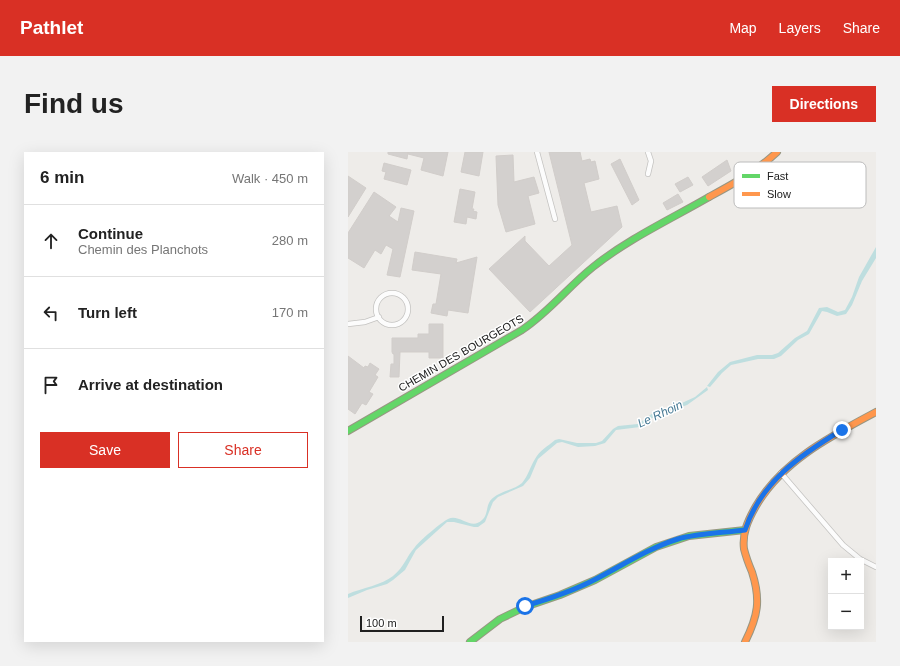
<!DOCTYPE html>
<meta charset="utf-8">
<style>
body{margin:0;font-family:Helvetica,sans-serif;background:#f2f2f2;color:#222}
.controls{position:absolute;right:12px;bottom:12px;display:grid;overflow:hidden;border-radius:0px;box-shadow:0 4px 16px #0002}
.controls button{width:36px;height:36px;display:grid;place-items:center;padding:0;border:0;border-bottom:1px solid #e0e0e0;background:#fff;color:#222;font:20px sans-serif}
.scale{position:absolute;left:12px;bottom:10px;width:84px;box-sizing:border-box;padding-left:4px;border:2px solid #202020;border-top:0;font-size:11px;line-height:14px;white-space:nowrap;color:#202020;-webkit-text-stroke:3px #fff;paint-order:stroke}
.stop{position:absolute;width:12px;height:12px;margin:-9px;border:3px solid #1a73e8;border-radius:50%;background:#fff}
.stop.end{background:#1a73e8;border-color:#fff;box-shadow:0 1px 4px #0008}
.list{margin:0;padding:0;list-style:none}
h2{display:flex;justify-content:space-between;align-items:center;height:52px;margin:0;padding:0 16px;font-size:17px}
h2 small{font-size:13px;font-weight:400;color:#767676}
.list li{display:grid;grid-template-columns:26px 1fr auto;gap:12px;align-items:center;box-sizing:border-box;height:72px;padding:0 16px;border-top:1px solid #e0e0e0}
.list b{display:block;font-size:15px;white-space:nowrap}
.list p{margin:0;font-size:13px;white-space:nowrap;color:#767676}
.list em{font-size:13px;font-style:normal;color:#767676}
.actions{display:flex;gap:8px;padding:12px 16px}
.actions a{flex:1;padding:9px 0;border:1px solid #d93025;border-radius:0px;text-align:center;font-size:14px;color:#d93025}
.actions .main{background:#d93025;color:#fff}
.icon{flex:none;width:22px;height:22px;fill:none;stroke:currentColor;stroke-width:2;stroke-linecap:round;stroke-linejoin:round}
.map{position:relative;flex:none;width:528px;height:490px;overflow:hidden;border-radius:0px}
header{display:flex;align-items:center;gap:24px;box-sizing:border-box;height:56px;padding:0 20px;background:#d93025;color:#fff}
header strong{font-size:19px}
nav{display:flex;gap:22px;margin-inline-start:auto;font-size:14px}
.intro{display:flex;align-items:center;justify-content:space-between;box-sizing:border-box;height:96px;padding:0 24px}
h1{margin:0;font-size:28px}
.button{padding:10px 18px;border-radius:0px;background:#d93025;color:#fff;font-size:14px;font-weight:700}
main{display:flex;gap:24px;padding:0 24px}
aside{flex:1;background:#fff;border-radius:0px;box-shadow:0 4px 16px #0002}
.map>svg:first-child{display:block}
.water{fill:#bededf}
.building{fill:#d3d0ce;stroke:#d1cdca}
.lines{fill:none;stroke-linecap:round;stroke-linejoin:round}
.street-casing{stroke:#c4c3c1;stroke-width:6}
.fast-casing{stroke:#989682;stroke-width:8}
.slow-casing{stroke:#989682;stroke-width:8}
.street{stroke:#fcfcfc;stroke-width:4.5}
.fast{stroke:#63d668;stroke-width:6}
.slow{stroke:#ff974d;stroke-width:6}
.route{stroke:#1a73e8;stroke-width:5}
.labels{text-anchor:middle;dominant-baseline:central;stroke-width:3;stroke-linejoin:round;paint-order:stroke}
.street-label{font-size:11px;fill:#202020;stroke:#fff}
.water-label{font-size:12px;font-style:italic;fill:#477a95;stroke:#fff}
.key{fill:#fff;stroke:#bcbcbc;stroke-width:1}
.key-label{font-size:11px;fill:#202020}
</style>
<header>
<strong>Pathlet</strong>
<nav><a>Map</a><a>Layers</a><a>Share</a></nav>
</header>
<div class="intro"><h1>Find us</h1><a class="button">Directions</a></div>
<main>
<aside>
<h2>6 min<small>Walk · 450 m</small></h2>
<ul class="list">
<li><svg class="icon" aria-label="ahead" viewBox="0 0 24 24"><path d="M12 20V5M6 11l6-6 6 6"/></svg><div><b>Continue</b><p>Chemin des Planchots</p></div><em>280 m</em></li>
<li><svg class="icon" aria-label="left" viewBox="0 0 24 24"><path d="M17 20v-9H6M10 6l-5 5 5 5"/></svg><div><b>Turn left</b></div><em>170 m</em></li>
<li><svg class="icon" aria-label="arrive" viewBox="0 0 24 24"><path d="M6 21V4h12l-3 4 3 4H6"/></svg><div><b>Arrive at destination</b></div></li>
</ul>
<div class="actions"><a class="main">Save</a><a>Share</a></div>
</aside>
<div class="map">
<svg width="528" height="490" viewBox="0 0 528 490">
<rect width="100%" height="100%" fill="#eeece9"/>
<!-- water -->
<path class="water" d="M 528,95 L 528,106 L 514,129 L 504,153 L 498,162 L 489,164 L 479,160 L 474,159 L 461,182 L 450,188 L 433,204 L 426,207 L 410,207 L 383,213 L 374,221 L 362,235 L 359,234 L 370,220 L 382,210 L 409,203 L 424,203 L 430,201 L 447,186 L 459,179 L 471,156 L 479,155 L 490,160 L 497,158 L 504,145 L 511,125 Z
M 359,235 L 360,238 L 339,253 L 307,264 L 292,275 L 268,278 L 257,291 L 247,294 L 230,295 L 214,290 L 209,291 L 190,307 L 182,326 L 175,334 L 150,345 L 145,350 L 137,370 L 130,375 L 126,375 L 106,370 L 99,370 L 68,398 L 57,418 L 45,428 L 39,432 L 19,438 L 0,446 L 0,442 C 14,436 34,433 45,424 C 57,414 58,405 67,395 C 71,389 94,370 100,367 C 111,361 123,379 134,368 C 140,363 138,355 142,349 C 150,339 165,339 174,331 C 180,324 182,315 187,307 C 191,299 200,294 207,288 L 211,287 L 229,291 L 248,291 L 254,289 L 265,277 L 270,274 L 290,272 L 305,261 L 323,256 L 347,245 Z"/>
<!-- building -->
<path class="building" d="M 40,0 L 100,0 L 95,24 L 73,18 L 76,6 L 60,2 L 60,0 L 59,7 L 40,2 Z
M 117,0 L 135,0 L 131,24 L 113,20 Z
M 201,0 L 232,0 L 234,9 L 242,7 L 243,10 L 247,9 L 251,27 L 236,31 L 243,60 L 269,54 L 274,75 L 182,160 L 141,117 L 177,84 L 177,89 L 201,114 L 224,93 Z
M 165,3 L 166,30 L 186,25 L 191,41 L 180,44 L 187,72 L 158,80 L 150,53 L 148,4 Z
M 272,7 L 291,48 L 284,53 L 263,12 Z
M 379,8 L 383,19 L 360,34 L 354,25 Z
M 36,11 L 63,18 L 59,33 L 36,27 L 38,20 L 34,19 Z
M 0,24 L 18,36 L 0,65 Z
M 340,25 L 345,33 L 332,40 L 327,32 Z
M 112,37 L 127,40 L 124,57 L 126,57 L 125,59 L 129,60 L 128,67 L 119,65 L 118,72 L 106,70 Z
M 26,40 L 48,55 L 41,64 L 50,70 L 53,56 L 66,59 L 52,125 L 39,123 L 45,97 L 38,93 L 33,102 L 27,98 L 16,116 L 0,106 L 0,81 Z
M 330,42 L 335,50 L 319,58 L 315,51 Z
M 67,100 L 109,107 L 108,111 L 129,105 L 120,161 L 100,158 L 99,164 L 83,161 L 85,152 L 88,152 L 93,122 L 64,118 Z
M 81,172 L 95,172 L 95,206 L 81,206 L 81,200 L 52,200 L 51,225 L 42,225 L 43,212 L 46,212 L 46,202 L 45,202 L 44,200 L 44,186 L 70,186 L 70,182 L 81,182 Z
M 0,204 L 16,216 L 17,214 L 20,215 L 22,211 L 31,217 L 27,223 L 30,225 L 21,240 L 25,242 L 18,253 L 14,251 L 7,262 L 0,257 Z"/>
<g class="lines">
<defs>
<path id="street" d="M 189,0 L 207,67
M 300,22 L 303,9 L 300,0
M28 157a16 16 0 1 1 32 0a16 16 0 1 1-32 0Z
M 0,172 L 17,170 L 31,165
M 433,321 L 495,393 L 512,407 L 528,415"/>
<path id="fast" d="M 0,279 L 174,178 C 201,160 220,135 245,115 C 280,87 323,67 361,45
M 122,490 L 152,467 L 177,455 L 212,443 L 247,428 L 308,395 L 341,384 L 397,378"/>
<path id="slow" d="M 361,45 C 385,32 409,19 429,0
M 397,490 C 410,464 413,448 404,420 C 401,413 398,405 396,397 C 394,381 400,368 408,354 C 434,309 483,284 528,260"/>
</defs>
<!-- street casing -->
<use href="#street" class="street-casing"/>
<!-- fast casing -->
<use href="#fast" class="fast-casing"/>
<!-- slow casing -->
<use href="#slow" class="slow-casing"/>
<!-- street -->
<use href="#street" class="street"/>
<!-- fast -->
<use href="#fast" class="fast"/>
<!-- slow -->
<use href="#slow" class="slow"/>
</g>
<g class="lines">
<!-- route -->
<path class="route" d="M 177,454 C 201,447 225,439 248,427 C 275,413 301,396 330,387 C 351,381 375,381 397,378 C 413,330 452,303 494,278"/>
</g>
<g class="labels">
<!-- street labels -->
<g class="street-label">
<text transform="translate(113 201) rotate(-30)">CHEMIN DES BOURGEOTS</text>
</g>
<!-- water labels -->
<g class="water-label">
<text transform="translate(312 262) rotate(-25)">Le Rhoin</text>
</g>
</g>
<!-- legend -->
<rect x="386" y="10" width="132" height="46" rx="6" class="key"/>
<rect x="394" y="22" width="18" height="4" fill="#63d668"/>
<rect x="394" y="40" width="18" height="4" fill="#ff974d"/>
<g class="key-label">
<text x="419" y="28">Fast</text>
<text x="419" y="46">Slow</text>
</g>
</svg>
<div class="controls">
<button>+</button>
<button>−</button>
</div>
<div class="scale">100 m</div>
<div class="stop" style="left:177px;top:454px"></div>
<div class="stop end" style="left:494px;top:278px"></div>
</div>
</main>
